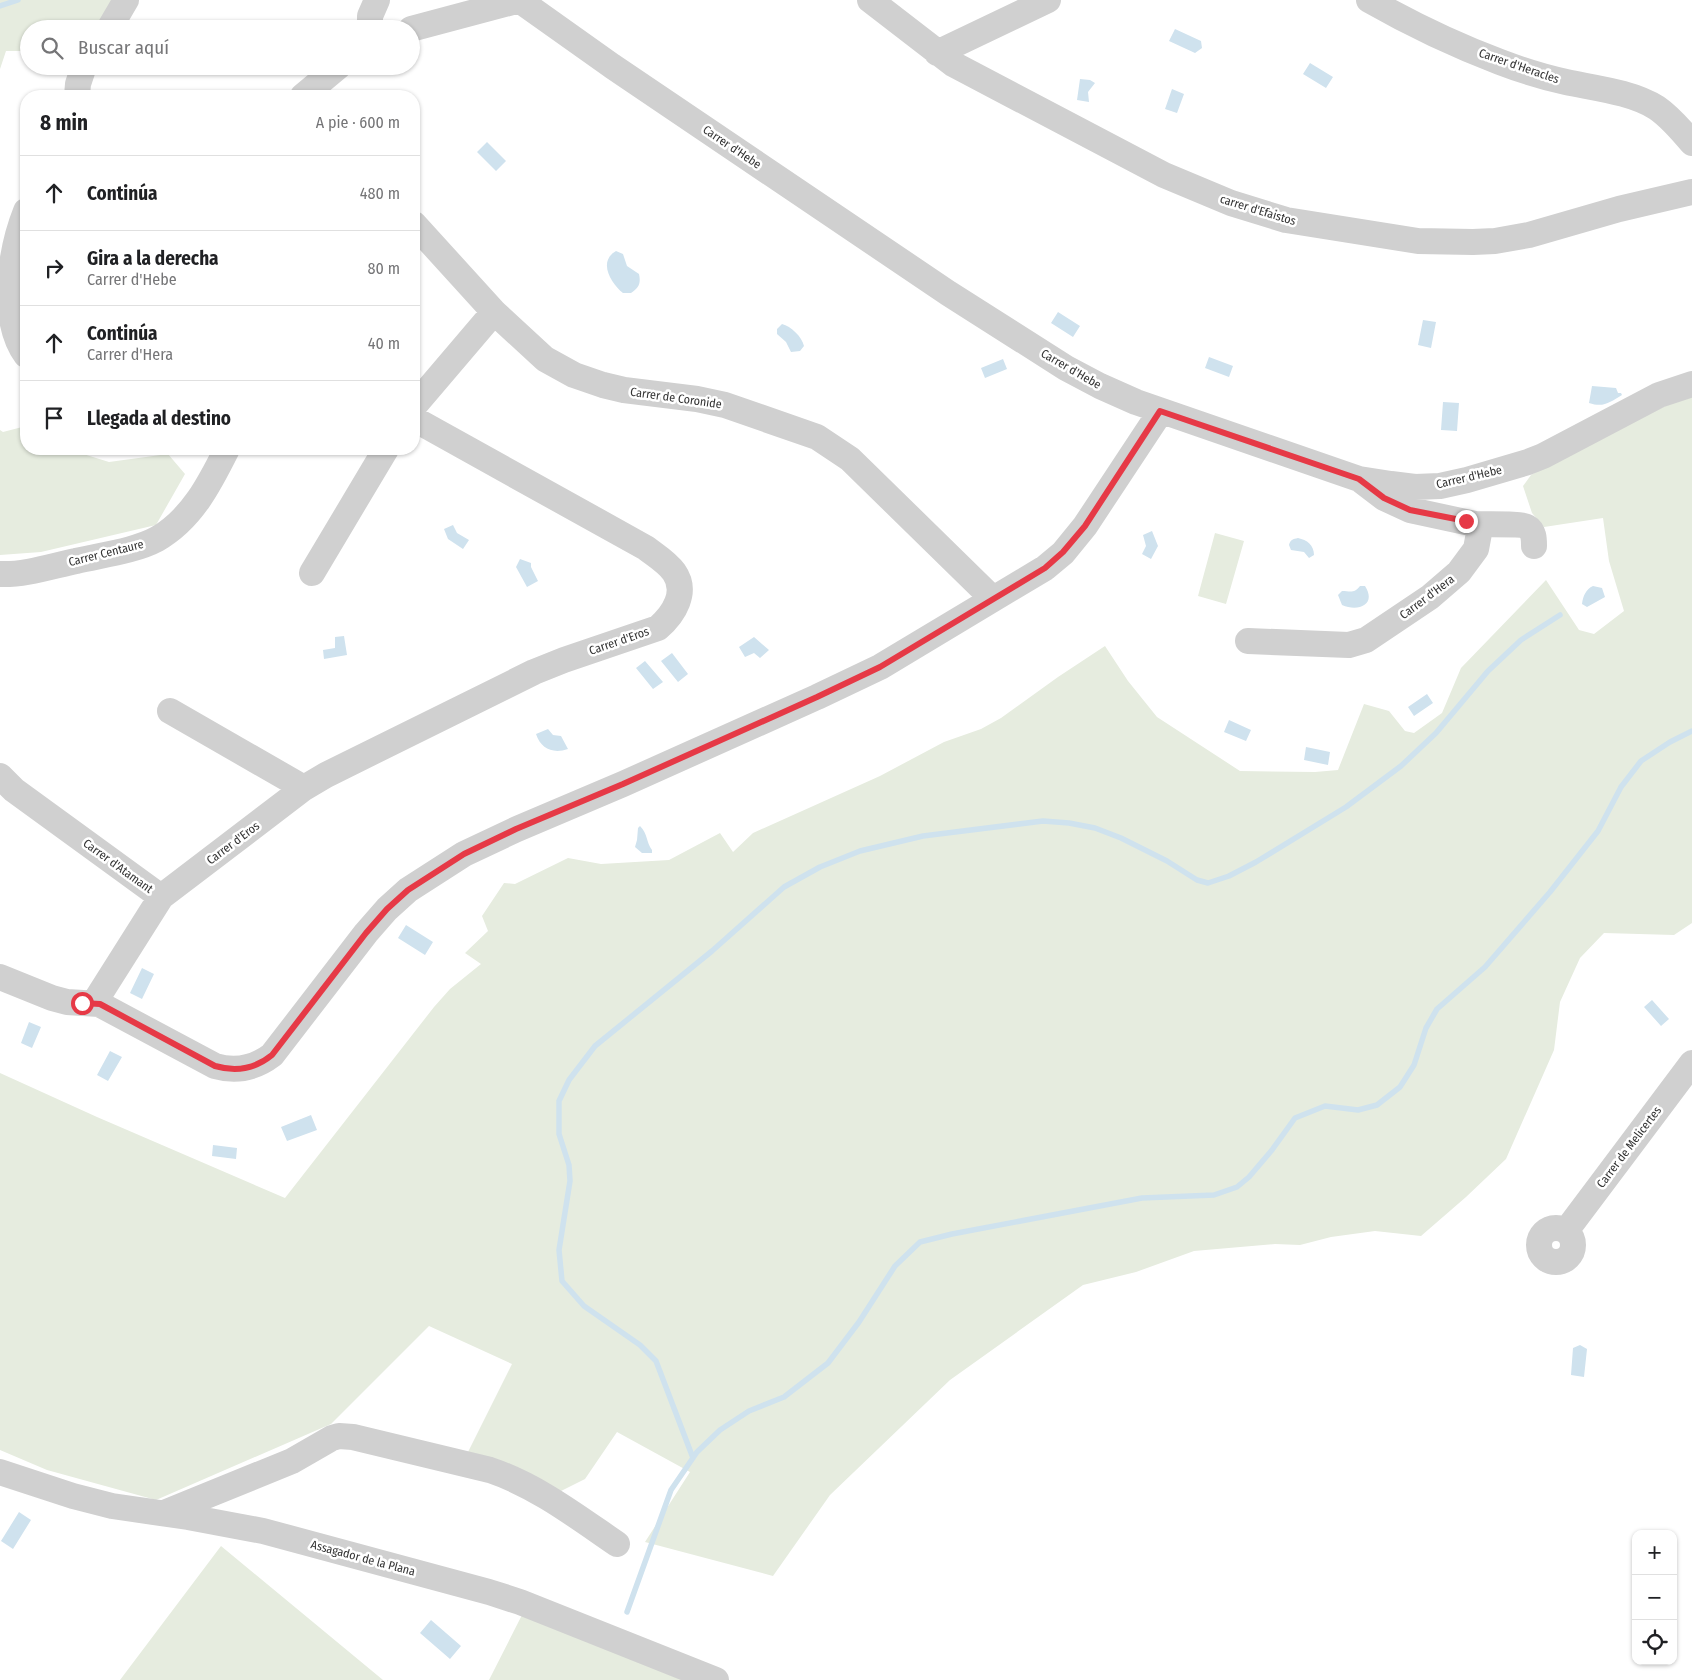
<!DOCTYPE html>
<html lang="es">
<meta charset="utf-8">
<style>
body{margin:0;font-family:"Fira Sans Condensed",sans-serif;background:#f6f6f6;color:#202124}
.controls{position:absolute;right:15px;bottom:15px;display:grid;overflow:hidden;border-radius:10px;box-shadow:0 1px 4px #0004}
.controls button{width:45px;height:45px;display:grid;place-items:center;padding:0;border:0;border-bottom:1px solid #e0e0e0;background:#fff;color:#202124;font:25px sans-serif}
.stop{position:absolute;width:15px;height:15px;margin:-11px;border:4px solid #e63946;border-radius:50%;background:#fff}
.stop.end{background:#e63946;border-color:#fff;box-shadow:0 1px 5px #0008}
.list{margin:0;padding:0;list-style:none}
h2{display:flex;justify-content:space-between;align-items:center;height:65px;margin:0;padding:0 20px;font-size:21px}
h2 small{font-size:16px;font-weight:400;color:#757577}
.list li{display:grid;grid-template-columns:32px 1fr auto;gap:15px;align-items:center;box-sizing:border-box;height:75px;padding:0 20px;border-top:1px solid #e0e0e0}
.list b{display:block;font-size:19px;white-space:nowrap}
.list p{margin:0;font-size:16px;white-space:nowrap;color:#757577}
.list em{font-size:16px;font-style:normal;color:#757577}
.icon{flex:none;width:28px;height:28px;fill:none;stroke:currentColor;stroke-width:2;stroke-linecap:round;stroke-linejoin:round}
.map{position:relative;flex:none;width:1692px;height:1680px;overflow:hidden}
.search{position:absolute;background:#fff;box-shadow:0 1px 4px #0004;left:20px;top:20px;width:400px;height:55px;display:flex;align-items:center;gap:12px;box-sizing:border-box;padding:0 18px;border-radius:28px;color:#757577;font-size:19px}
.panel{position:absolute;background:#fff;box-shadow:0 1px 4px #0004;left:20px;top:90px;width:400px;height:365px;border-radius:20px}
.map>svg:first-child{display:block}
.green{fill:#e6ecdf}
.water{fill:#cfe2ee}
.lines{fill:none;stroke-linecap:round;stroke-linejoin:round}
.stream{stroke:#cfe2ee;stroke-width:5.5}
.minor{stroke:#d0d0d0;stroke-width:26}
.route{stroke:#e63946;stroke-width:6}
.labels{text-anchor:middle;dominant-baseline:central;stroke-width:5;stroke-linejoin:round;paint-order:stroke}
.street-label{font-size:12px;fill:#333;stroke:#fff}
</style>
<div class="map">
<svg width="1692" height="1680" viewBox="0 0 1692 1680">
<rect width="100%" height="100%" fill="#fff"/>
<!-- green -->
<path class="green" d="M 0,0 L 113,0 L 95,29 L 29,29 L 29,51 L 6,51 L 0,69 Z
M 1692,394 L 1692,923 L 1674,935 L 1604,933 L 1580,958 L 1560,1002 L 1554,1050 L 1506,1159 L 1466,1197 L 1421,1236 L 1375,1231 L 1331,1237 L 1300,1245 L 1275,1244 L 1194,1251 L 1136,1272 L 1083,1285 L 950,1380 L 830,1495 L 773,1576 L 645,1542 L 690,1472 L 617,1432 L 585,1479 L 561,1491 L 467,1454 L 512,1364 L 429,1326 L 331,1424 L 156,1500 L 47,1470 L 0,1450 L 0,1073 L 97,1117 L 285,1198 L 434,1007 L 450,989 L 481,964 L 465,953 L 488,931 L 482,916 L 504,883 L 515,884 L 568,858 L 601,864 L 669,860 L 720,833 L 733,852 L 753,833 L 880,776 L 944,742 L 981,729 L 1001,718 L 1058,677 L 1105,646 L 1128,681 L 1157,717 L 1240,771 L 1315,772 L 1338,770 L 1364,704 L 1389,711 L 1405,731 L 1414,733 L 1442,713 L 1461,668 L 1546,580 L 1579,630 L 1594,634 L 1624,611 L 1609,561 L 1603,518 L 1544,527 L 1532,513 L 1523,486 L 1531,475 L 1632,421 Z
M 26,426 L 26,449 L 79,449 L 80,453 L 109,462 L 168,454 L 185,474 L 156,525 L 41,552 L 0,555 L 0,430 L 3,432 Z
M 1215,533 L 1244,541 L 1226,604 L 1198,596 Z
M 221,1546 L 383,1680 L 120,1680 Z
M 522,1615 L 693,1680 L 489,1680 Z"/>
<!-- water -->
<path class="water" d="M 1175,29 L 1201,41 L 1202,48 L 1195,53 L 1169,41 Z
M 1310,63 L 1333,77 L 1326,88 L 1303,74 Z
M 1080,79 L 1090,80 L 1095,83 L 1088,92 L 1089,102 L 1077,100 Z
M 1172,89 L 1184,94 L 1177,113 L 1165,109 Z
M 487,142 L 506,161 L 496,171 L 477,152 Z
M 616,251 L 623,254 L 627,266 L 639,274 C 641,283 639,288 631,293 L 623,293 C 612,284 597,262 616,251 Z
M 1058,312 L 1080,326 L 1073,337 L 1051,323 Z
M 1423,320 L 1436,322 L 1431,348 L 1418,345 Z
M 782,324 C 791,326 802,337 804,346 L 800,351 L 791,352 L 786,342 L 777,334 L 777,329 Z
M 1209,357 L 1233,366 L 1229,377 L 1205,368 Z
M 1003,359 L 1007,369 L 985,378 L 981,368 Z
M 1592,386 L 1616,388 L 1618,393 L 1621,393 L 1622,395 C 1610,402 1604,408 1589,403 Z
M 1443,402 L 1459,403 L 1457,431 L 1441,430 Z
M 453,525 L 457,533 L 469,540 L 463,549 L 448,539 L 444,529 Z
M 1152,531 L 1158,546 L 1151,559 L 1142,554 L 1146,546 L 1143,535 Z
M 1298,538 C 1307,540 1314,545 1314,555 L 1309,558 L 1304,552 L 1291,550 L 1289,545 C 1290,540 1293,539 1298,538 Z
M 520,559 L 531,563 L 531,567 L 538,581 L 527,587 L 516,567 Z
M 1360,586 L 1365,586 C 1377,605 1358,612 1342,605 L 1338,595 L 1342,591 C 1350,591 1354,594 1360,586 Z
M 1593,586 L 1602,588 L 1605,597 L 1587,607 L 1582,604 C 1583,596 1586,589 1593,586 Z
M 344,636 L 347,655 L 324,659 L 323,650 L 335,648 L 335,637 Z
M 754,637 L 769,650 L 760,658 L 754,653 L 745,657 L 739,647 Z
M 672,653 L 688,674 L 678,682 L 661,661 Z
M 645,661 L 663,682 L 653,689 L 636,668 Z
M 1427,694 L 1433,703 L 1414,716 L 1408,707 Z
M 1229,720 L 1251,730 L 1246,741 L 1224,732 Z
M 548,729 L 553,735 L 561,736 L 568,749 C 553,754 541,749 536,734 Z
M 1306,747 L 1330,752 L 1328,765 L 1304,760 Z
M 640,826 C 648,834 646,842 652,850 L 652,853 L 642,853 L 635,847 L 637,840 L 638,828 Z
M 406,925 L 433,942 L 425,955 L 398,938 Z
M 142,968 L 154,974 L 142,999 L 130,993 Z
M 1652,1000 L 1669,1019 L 1661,1026 L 1644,1007 Z
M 29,1022 L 41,1027 L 32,1048 L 21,1043 Z
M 110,1051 L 122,1057 L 108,1081 L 97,1075 Z
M 311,1115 L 317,1130 L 287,1141 L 281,1127 Z
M 213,1145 L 237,1148 L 236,1159 L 212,1156 Z
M 1580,1345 L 1587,1349 L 1584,1377 L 1571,1375 L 1573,1348 Z
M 19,1512 L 31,1520 L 13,1549 L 1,1541 Z
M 431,1620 L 461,1646 L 450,1659 L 420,1633 Z"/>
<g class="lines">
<!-- stream -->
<path class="stream" d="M 0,6 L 18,0
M 693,1458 L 656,1361 L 640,1345 L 584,1306 L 562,1281 L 559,1250 L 570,1181 L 569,1165 L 559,1134 L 559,1101 L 569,1080 L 595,1046 L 712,951 L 784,887 L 820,867 L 860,851 L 923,836 L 1043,821 L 1069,823 L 1095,828 L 1121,838 L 1167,861 L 1197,880 L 1208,883 L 1229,876 L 1256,862 L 1346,807 L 1401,766 L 1436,733 L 1488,671 L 1521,640 L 1560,615
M 627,1612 L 671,1490 L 697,1452 L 720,1430 L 749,1411 L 784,1397 L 828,1363 L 859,1322 L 895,1266 L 920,1242 L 952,1234 L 1142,1198 L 1214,1195 L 1237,1187 L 1249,1177 L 1272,1150 L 1295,1118 L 1325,1106 L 1358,1110 L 1377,1105 L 1400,1087 L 1414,1065 L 1426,1028 L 1437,1009 L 1485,967 L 1550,892 L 1598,831 L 1621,787 L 1641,761 L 1670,742 L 1692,731"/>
<!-- minor -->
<path class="minor" d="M 519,0 L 612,66 L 948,293 L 1066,368 L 1100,386 L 1136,402 L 1359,479 L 1391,484 L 1415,487 L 1440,486 L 1467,480 L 1528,462 L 1543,456 L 1659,395 L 1692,384
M 870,0 L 953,64 L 1164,175 L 1231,203 L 1286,220 L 1418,241 L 1473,242 L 1495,241 L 1529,235 L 1619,209 L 1692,192
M 1369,0 C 1411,24 1455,45 1500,62 C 1521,70 1543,77 1566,82 C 1594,88 1632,92 1657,108 C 1670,117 1682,131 1692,143
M 109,29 L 126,0
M 370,29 L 370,16 L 377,0
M 411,29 L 520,0
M 937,53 L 1048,0
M 77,96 L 78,84 L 84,66
M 303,96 L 339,66
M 26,211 C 10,251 0,319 26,355
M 414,224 L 494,312 L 545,359 L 574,375 L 603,385 L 624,390 L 697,399 L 725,405 L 817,437 L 850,459 L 993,599
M 414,406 L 494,312
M 1475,524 C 1485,525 1521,523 1527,527 C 1534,531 1534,539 1534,546
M 312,573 L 386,449
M 0,574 C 25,575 52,566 76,561 C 101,555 135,551 157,539 C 192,519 210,483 227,449
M 1248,641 L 1349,645 L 1366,640 L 1430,597 L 1459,572 L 1476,549 L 1479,533 L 1475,524 L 1410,510 L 1384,498 L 1363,482
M 170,711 L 304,788
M 0,776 L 14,790 L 161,897 L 94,1003
M 161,897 L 304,788 L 326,775 L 534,672 L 564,660 L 658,628 C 674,614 688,592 674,572 C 667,562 655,555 646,548 L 414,419
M 0,977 L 52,998 L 67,1002 L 99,1004 L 215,1066 C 236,1072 255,1068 272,1055 L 366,933 L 387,909 L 408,890 L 464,854 L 517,829 L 623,784 L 817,697 L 880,667 L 1045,568 L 1063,553 L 1085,526 L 1161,411
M1539 1245a17 17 0 1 1 34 0a17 17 0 1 1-34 0Z
M 1566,1231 L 1692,1063
M 0,1472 L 73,1496 L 112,1506 L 188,1517 L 263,1531 L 489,1592 L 520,1602 L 716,1680
M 164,1513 L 292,1461 L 332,1438 L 339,1436 L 353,1437 L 490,1470 C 537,1486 576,1516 617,1544"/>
</g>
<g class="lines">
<!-- route -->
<path class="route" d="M 82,1003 L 100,1004 L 215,1066 C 236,1072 255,1069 272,1055 L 366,933 L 387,909 L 408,890 L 464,854 L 516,829 L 623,784 L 817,697 L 880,667 L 1045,568 L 1063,552 L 1085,526 L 1160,411 L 1359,479 L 1384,498 L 1410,510 L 1466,521"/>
</g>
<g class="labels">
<!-- street labels -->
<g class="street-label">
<text transform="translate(1519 66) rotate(19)">Carrer d'Heracles</text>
<text transform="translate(732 147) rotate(34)">Carrer d'Hebe</text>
<text transform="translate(1258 210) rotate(17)">carrer d'Efaistos</text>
<text transform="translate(1071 369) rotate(30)">Carrer d'Hebe</text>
<text transform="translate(676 398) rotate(8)">Carrer de Coronide</text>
<text transform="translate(1469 477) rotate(-13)">Carrer d'Hebe</text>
<text transform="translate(106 553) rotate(-14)">Carrer Centaure</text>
<text transform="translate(1427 597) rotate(-37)">Carrer d'Hera</text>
<text transform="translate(619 641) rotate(-19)">Carrer d'Eros</text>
<text transform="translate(233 843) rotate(-37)">Carrer d'Eros</text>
<text transform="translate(118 866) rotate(36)">Carrer d'Atamant</text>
<text transform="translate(1629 1147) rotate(-53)">Carrer de Melicertes</text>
<text transform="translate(363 1558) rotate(15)">Assagador de la Plana</text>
</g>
</g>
</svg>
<div class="controls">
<button>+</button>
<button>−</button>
<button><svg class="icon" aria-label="locate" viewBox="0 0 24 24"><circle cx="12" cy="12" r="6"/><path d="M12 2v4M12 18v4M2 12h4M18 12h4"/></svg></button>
</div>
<div class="stop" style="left:82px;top:1003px"></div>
<div class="stop end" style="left:1466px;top:521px"></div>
<div class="search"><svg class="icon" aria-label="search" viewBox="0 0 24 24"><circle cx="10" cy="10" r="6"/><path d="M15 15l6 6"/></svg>Buscar aquí</div>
<section class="panel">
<h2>8 min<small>A pie · 600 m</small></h2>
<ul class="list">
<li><svg class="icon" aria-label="ahead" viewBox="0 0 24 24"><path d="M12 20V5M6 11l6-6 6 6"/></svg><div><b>Continúa</b></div><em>480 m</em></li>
<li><svg class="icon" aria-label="right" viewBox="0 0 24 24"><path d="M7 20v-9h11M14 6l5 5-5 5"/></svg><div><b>Gira a la derecha</b><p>Carrer d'Hebe</p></div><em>80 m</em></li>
<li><svg class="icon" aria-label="ahead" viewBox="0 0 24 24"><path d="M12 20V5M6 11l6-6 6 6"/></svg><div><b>Continúa</b><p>Carrer d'Hera</p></div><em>40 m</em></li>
<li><svg class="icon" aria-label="arrive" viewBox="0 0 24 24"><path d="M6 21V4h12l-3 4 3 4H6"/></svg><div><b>Llegada al destino</b></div></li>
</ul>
</section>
</div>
